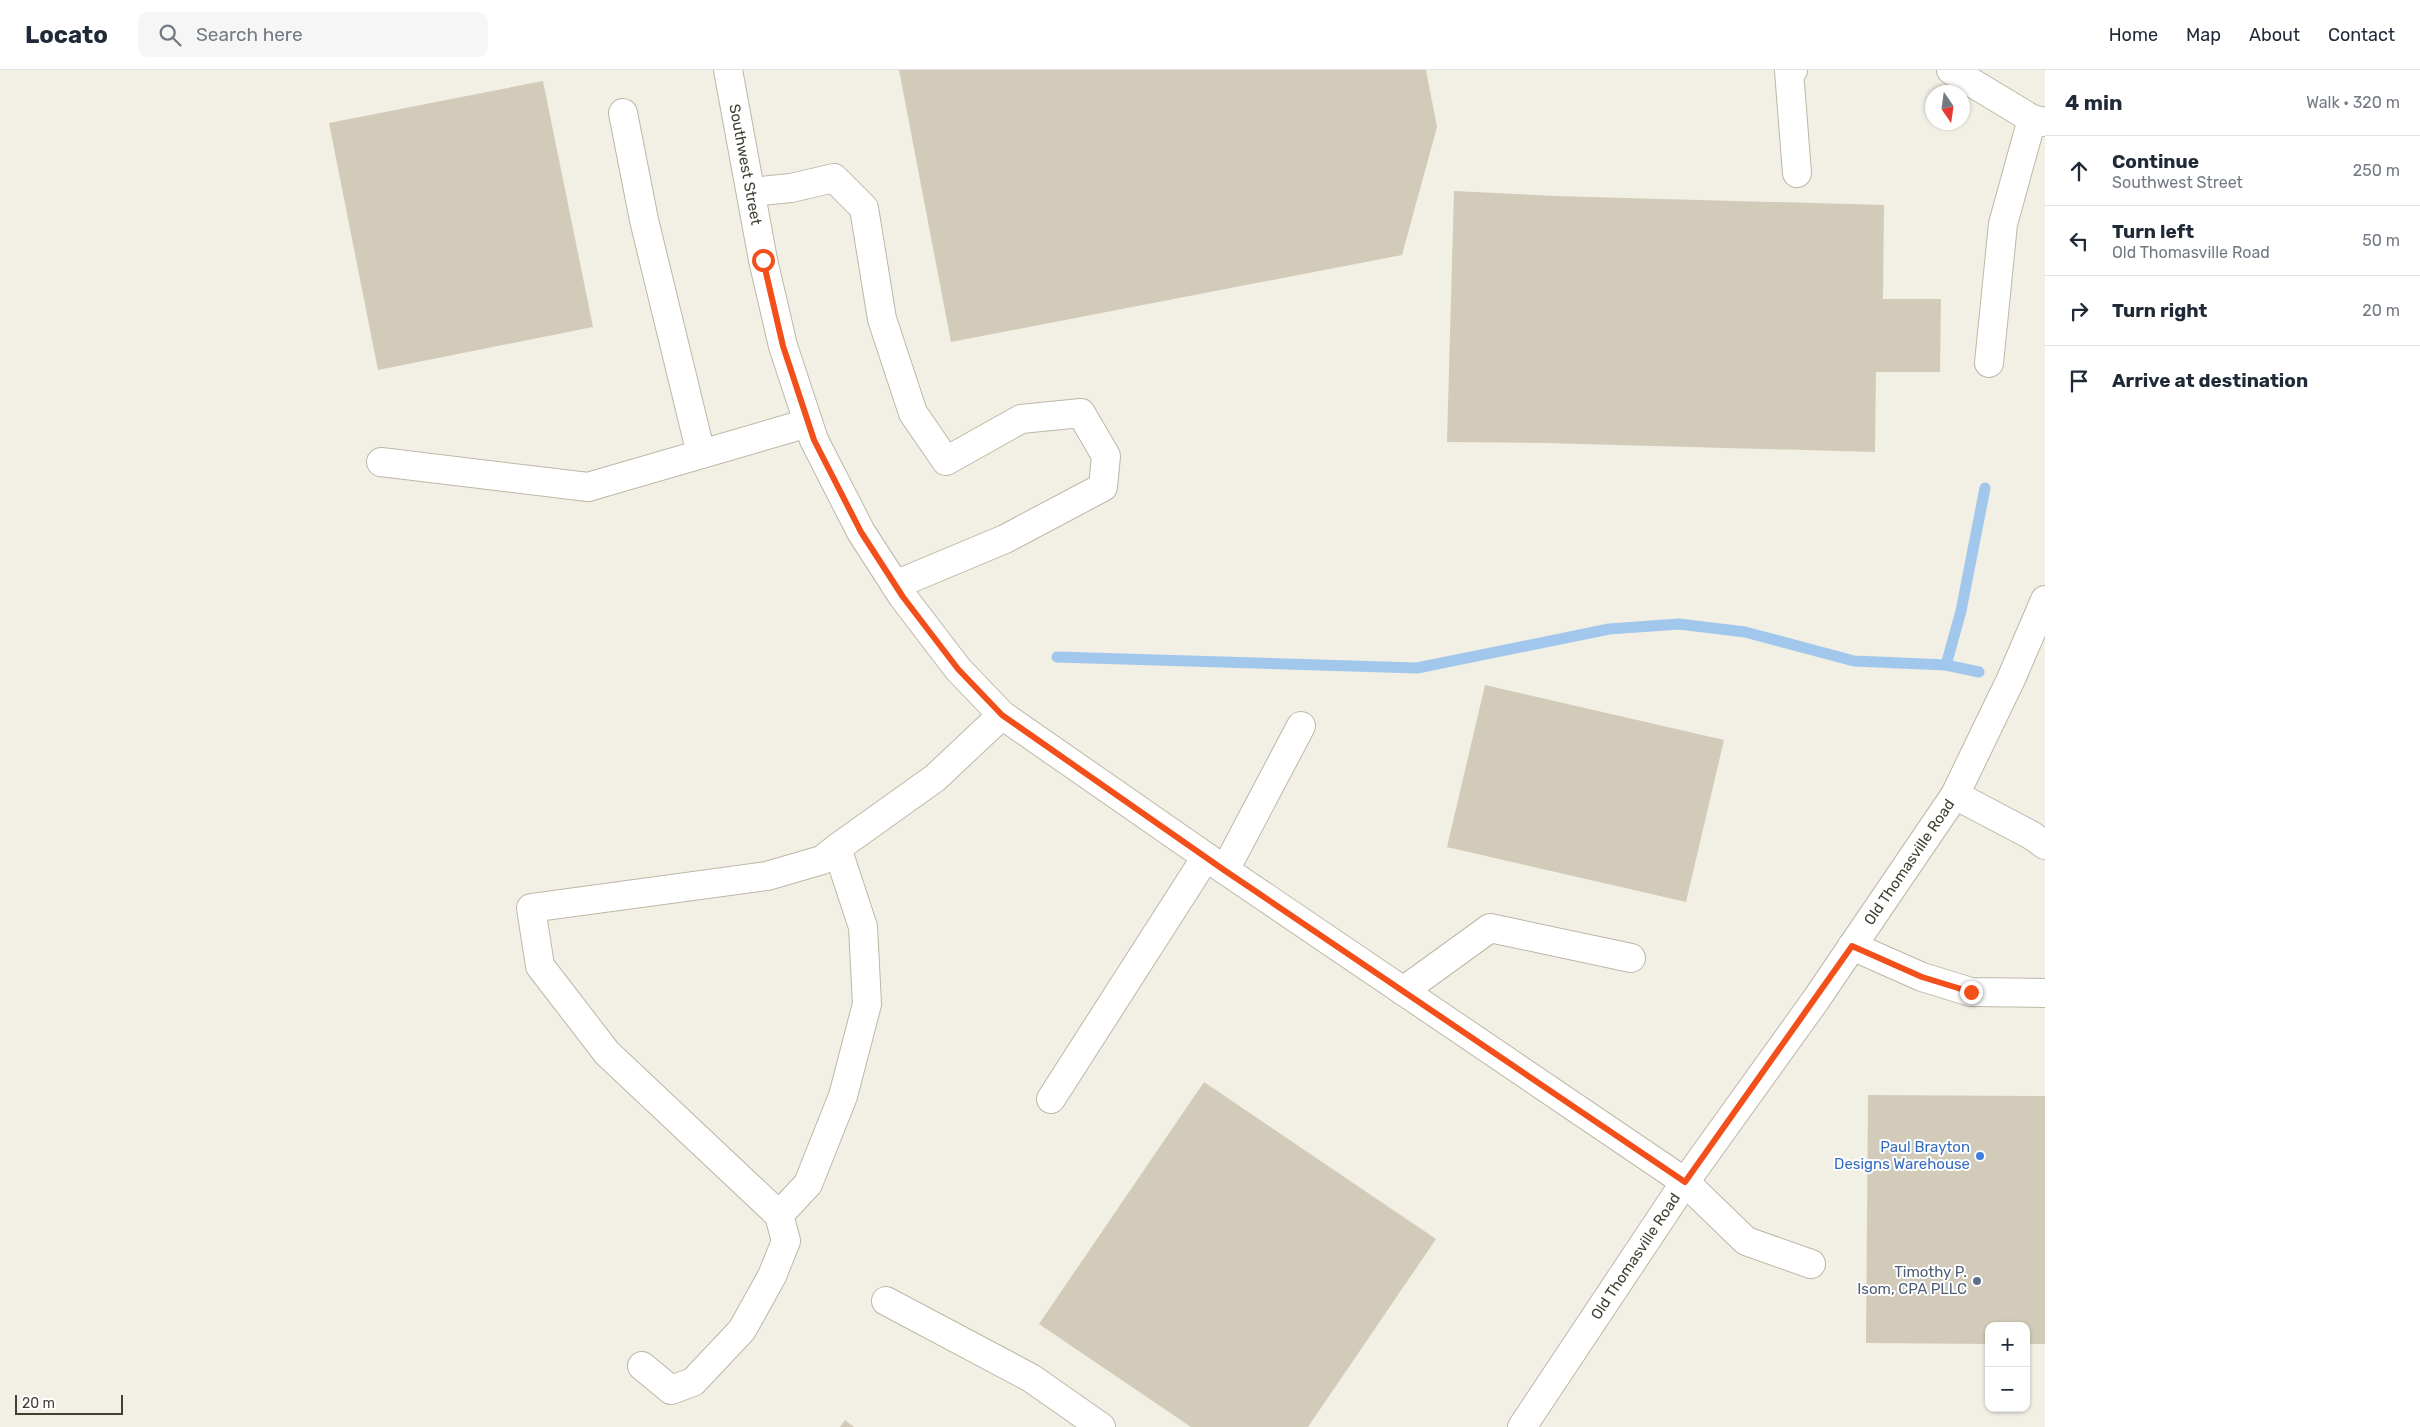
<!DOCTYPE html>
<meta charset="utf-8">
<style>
body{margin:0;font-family:Rubik,sans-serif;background:#f6f6f7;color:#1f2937}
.controls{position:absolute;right:15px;bottom:15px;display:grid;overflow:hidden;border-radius:10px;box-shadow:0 1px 4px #0004}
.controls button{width:45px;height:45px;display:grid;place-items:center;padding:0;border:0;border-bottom:1px solid #e0e1e3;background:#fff;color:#1f2937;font:25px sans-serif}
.compass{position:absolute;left:1925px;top:15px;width:45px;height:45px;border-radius:50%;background:#fff;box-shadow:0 1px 4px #0004;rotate:167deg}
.scale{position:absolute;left:15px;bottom:12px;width:108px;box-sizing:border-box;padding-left:5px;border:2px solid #433f34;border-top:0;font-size:14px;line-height:18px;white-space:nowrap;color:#433f34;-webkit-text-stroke:4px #fff;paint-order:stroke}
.stop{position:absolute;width:15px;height:15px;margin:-11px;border:4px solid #f34f1a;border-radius:50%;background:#fff}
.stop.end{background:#f34f1a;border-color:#fff;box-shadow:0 1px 5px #0008}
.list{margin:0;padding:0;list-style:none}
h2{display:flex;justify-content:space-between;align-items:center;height:65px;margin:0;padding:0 20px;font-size:21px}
h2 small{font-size:16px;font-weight:400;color:#747a83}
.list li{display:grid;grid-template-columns:32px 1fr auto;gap:15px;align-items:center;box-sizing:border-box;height:70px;padding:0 20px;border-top:1px solid #e0e1e3}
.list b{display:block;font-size:19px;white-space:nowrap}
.list p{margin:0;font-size:16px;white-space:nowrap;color:#747a83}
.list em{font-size:16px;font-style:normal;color:#747a83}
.icon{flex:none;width:28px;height:28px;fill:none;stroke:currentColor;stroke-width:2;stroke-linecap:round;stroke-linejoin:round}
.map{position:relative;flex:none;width:2045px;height:1357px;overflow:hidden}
header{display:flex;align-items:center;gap:30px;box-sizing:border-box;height:70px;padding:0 25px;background:#fff;border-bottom:1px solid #e0e1e3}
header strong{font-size:24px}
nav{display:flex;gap:28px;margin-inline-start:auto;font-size:18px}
.search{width:350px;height:45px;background:#f6f6f7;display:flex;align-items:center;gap:12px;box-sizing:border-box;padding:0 18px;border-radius:10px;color:#747a83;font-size:19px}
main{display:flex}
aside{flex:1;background:#fff}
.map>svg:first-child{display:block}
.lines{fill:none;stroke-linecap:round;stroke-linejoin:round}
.stream{stroke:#a2c7ed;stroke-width:11}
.building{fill:#d3cbba}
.minor-casing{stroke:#bdb7a7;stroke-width:30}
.minor{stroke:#fff;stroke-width:28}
.route{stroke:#f34f1a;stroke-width:6}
.shop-dot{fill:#3f7fe0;stroke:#fff;stroke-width:2}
.service-dot{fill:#5c6f8a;stroke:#fff;stroke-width:2}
.labels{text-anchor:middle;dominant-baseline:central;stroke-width:4;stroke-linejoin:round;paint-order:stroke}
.street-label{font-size:15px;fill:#433f34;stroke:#fff}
.shop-label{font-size:15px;fill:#366cbe;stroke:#fff;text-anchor:end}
.service-label{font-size:15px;fill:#4e5e75;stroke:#fff;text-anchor:end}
</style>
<header>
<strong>Locato</strong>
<div class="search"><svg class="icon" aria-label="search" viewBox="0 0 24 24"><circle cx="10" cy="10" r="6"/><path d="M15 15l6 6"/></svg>Search here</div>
<nav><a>Home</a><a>Map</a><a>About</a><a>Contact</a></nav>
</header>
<main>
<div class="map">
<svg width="2045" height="1357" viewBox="0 0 2045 1357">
<rect width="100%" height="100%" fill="#f2efe4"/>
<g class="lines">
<!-- stream -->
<path class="stream" d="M 1057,587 L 1417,598 L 1609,559 L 1679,554 L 1745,562 L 1854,591 L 1946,595 L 1979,602
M 1946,595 L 1961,541 L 1985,418"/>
</g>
<!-- building -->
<path class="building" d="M 899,0 L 1426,0 L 1437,57 L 1402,185 L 951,272 Z
M 543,11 L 593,257 L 378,300 L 329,53 Z
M 1454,121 L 1555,126 L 1884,135 L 1883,229 L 1941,229 L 1940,302 L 1876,302 L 1875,382 L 1545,373 L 1447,372 Z
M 1485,615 L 1724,670 L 1686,832 L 1447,777 Z
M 1204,1012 L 1436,1169 L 1308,1357 L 1191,1357 L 1039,1254 Z
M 1868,1025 L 2045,1026 L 2045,1274 L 2026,1274 L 2026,1256 L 1989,1256 L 1989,1274 L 1866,1273 Z
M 845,1350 L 854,1357 L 840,1357 Z"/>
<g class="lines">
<defs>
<g id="minor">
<path id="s1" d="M 728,0 L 763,190 L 783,276 L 814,370 L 861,462 L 903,527 L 958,599 L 1002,645 L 1225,800 L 1685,1112 L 1746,1171 L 1811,1194"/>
<path d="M 1793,0 L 1789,1 L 1797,103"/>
<path d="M 1951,0 L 2032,49"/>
<path d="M 623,43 L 644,150 L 701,384"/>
<path d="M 751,122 L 791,118 L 834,108 L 864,138 L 882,249 L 913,343 L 946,391 L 1021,349 L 1081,343 L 1106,386 L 1103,417 L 1005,469 L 895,515"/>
<path d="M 1989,293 L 2003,154 L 2032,49 L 2045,52"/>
<path d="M 381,392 L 588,417 L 808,353"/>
<path d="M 1955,725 L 2031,765 L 2045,775"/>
<path d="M 837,778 L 863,857 L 867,934 L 843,1026 L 808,1114 L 779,1145 L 607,983 L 540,896 L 531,838 L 767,806 L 822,790 L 837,778 L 935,708 L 1002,645"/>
<path d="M 1225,800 L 1301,656"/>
<path d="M 1852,876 L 1922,907 L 1971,922 L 2045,923"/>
<path d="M 1403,921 L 1490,858 L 1631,888"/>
<path d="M 1051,1029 L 1206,787"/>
<path d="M 886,1231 L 1031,1308 L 1101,1357"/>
<path d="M 642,1296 L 671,1320 L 693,1312 L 742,1260 L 772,1206 L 786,1171 L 779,1145"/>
<path id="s2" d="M 1522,1357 L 1685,1112 L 1815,931 L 1955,725 L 2011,609 L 2045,530"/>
</g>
</defs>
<!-- minor casing -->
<use href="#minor" class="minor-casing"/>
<!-- minor -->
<use href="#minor" class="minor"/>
</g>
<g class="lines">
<!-- route -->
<path class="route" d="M 763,190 L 783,276 L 814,370 L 861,462 L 903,527 L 958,599 L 1002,645 L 1224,800 L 1685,1112 L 1852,876 L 1922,907 L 1971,922"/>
</g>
<!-- markers -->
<circle class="shop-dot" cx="1980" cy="1086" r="5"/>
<circle class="service-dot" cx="1977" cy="1211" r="5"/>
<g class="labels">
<!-- street labels -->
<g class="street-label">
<text stroke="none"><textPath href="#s1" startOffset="96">Southwest Street</textPath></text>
<text stroke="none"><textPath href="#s2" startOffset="685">Old Thomasville Road</textPath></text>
<text stroke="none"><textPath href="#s2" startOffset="205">Old Thomasville Road</textPath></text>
</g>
<!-- shop labels -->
<g class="shop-label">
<text x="1970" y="1077">Paul Brayton<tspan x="1970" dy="17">Designs Warehouse</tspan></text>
</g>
<!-- service labels -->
<g class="service-label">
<text x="1967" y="1202">Timothy P.<tspan x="1967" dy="17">Isom, CPA PLLC</tspan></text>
</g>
</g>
</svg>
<div class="controls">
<button>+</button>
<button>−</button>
</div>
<svg class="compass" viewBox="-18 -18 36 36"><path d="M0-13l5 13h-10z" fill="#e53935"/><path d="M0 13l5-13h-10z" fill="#747a83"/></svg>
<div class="scale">20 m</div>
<div class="stop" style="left:763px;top:190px"></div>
<div class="stop end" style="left:1971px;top:922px"></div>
</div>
<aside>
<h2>4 min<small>Walk · 320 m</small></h2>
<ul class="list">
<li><svg class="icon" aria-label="ahead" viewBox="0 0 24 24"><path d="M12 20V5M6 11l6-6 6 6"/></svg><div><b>Continue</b><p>Southwest Street</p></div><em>250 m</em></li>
<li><svg class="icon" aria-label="left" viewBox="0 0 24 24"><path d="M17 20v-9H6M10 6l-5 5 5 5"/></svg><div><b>Turn left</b><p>Old Thomasville Road</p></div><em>50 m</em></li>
<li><svg class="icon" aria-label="right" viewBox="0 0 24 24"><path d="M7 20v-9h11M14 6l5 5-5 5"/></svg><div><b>Turn right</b></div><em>20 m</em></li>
<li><svg class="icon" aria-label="arrive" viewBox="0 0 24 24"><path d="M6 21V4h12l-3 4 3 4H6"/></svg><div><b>Arrive at destination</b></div></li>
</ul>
</aside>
</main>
